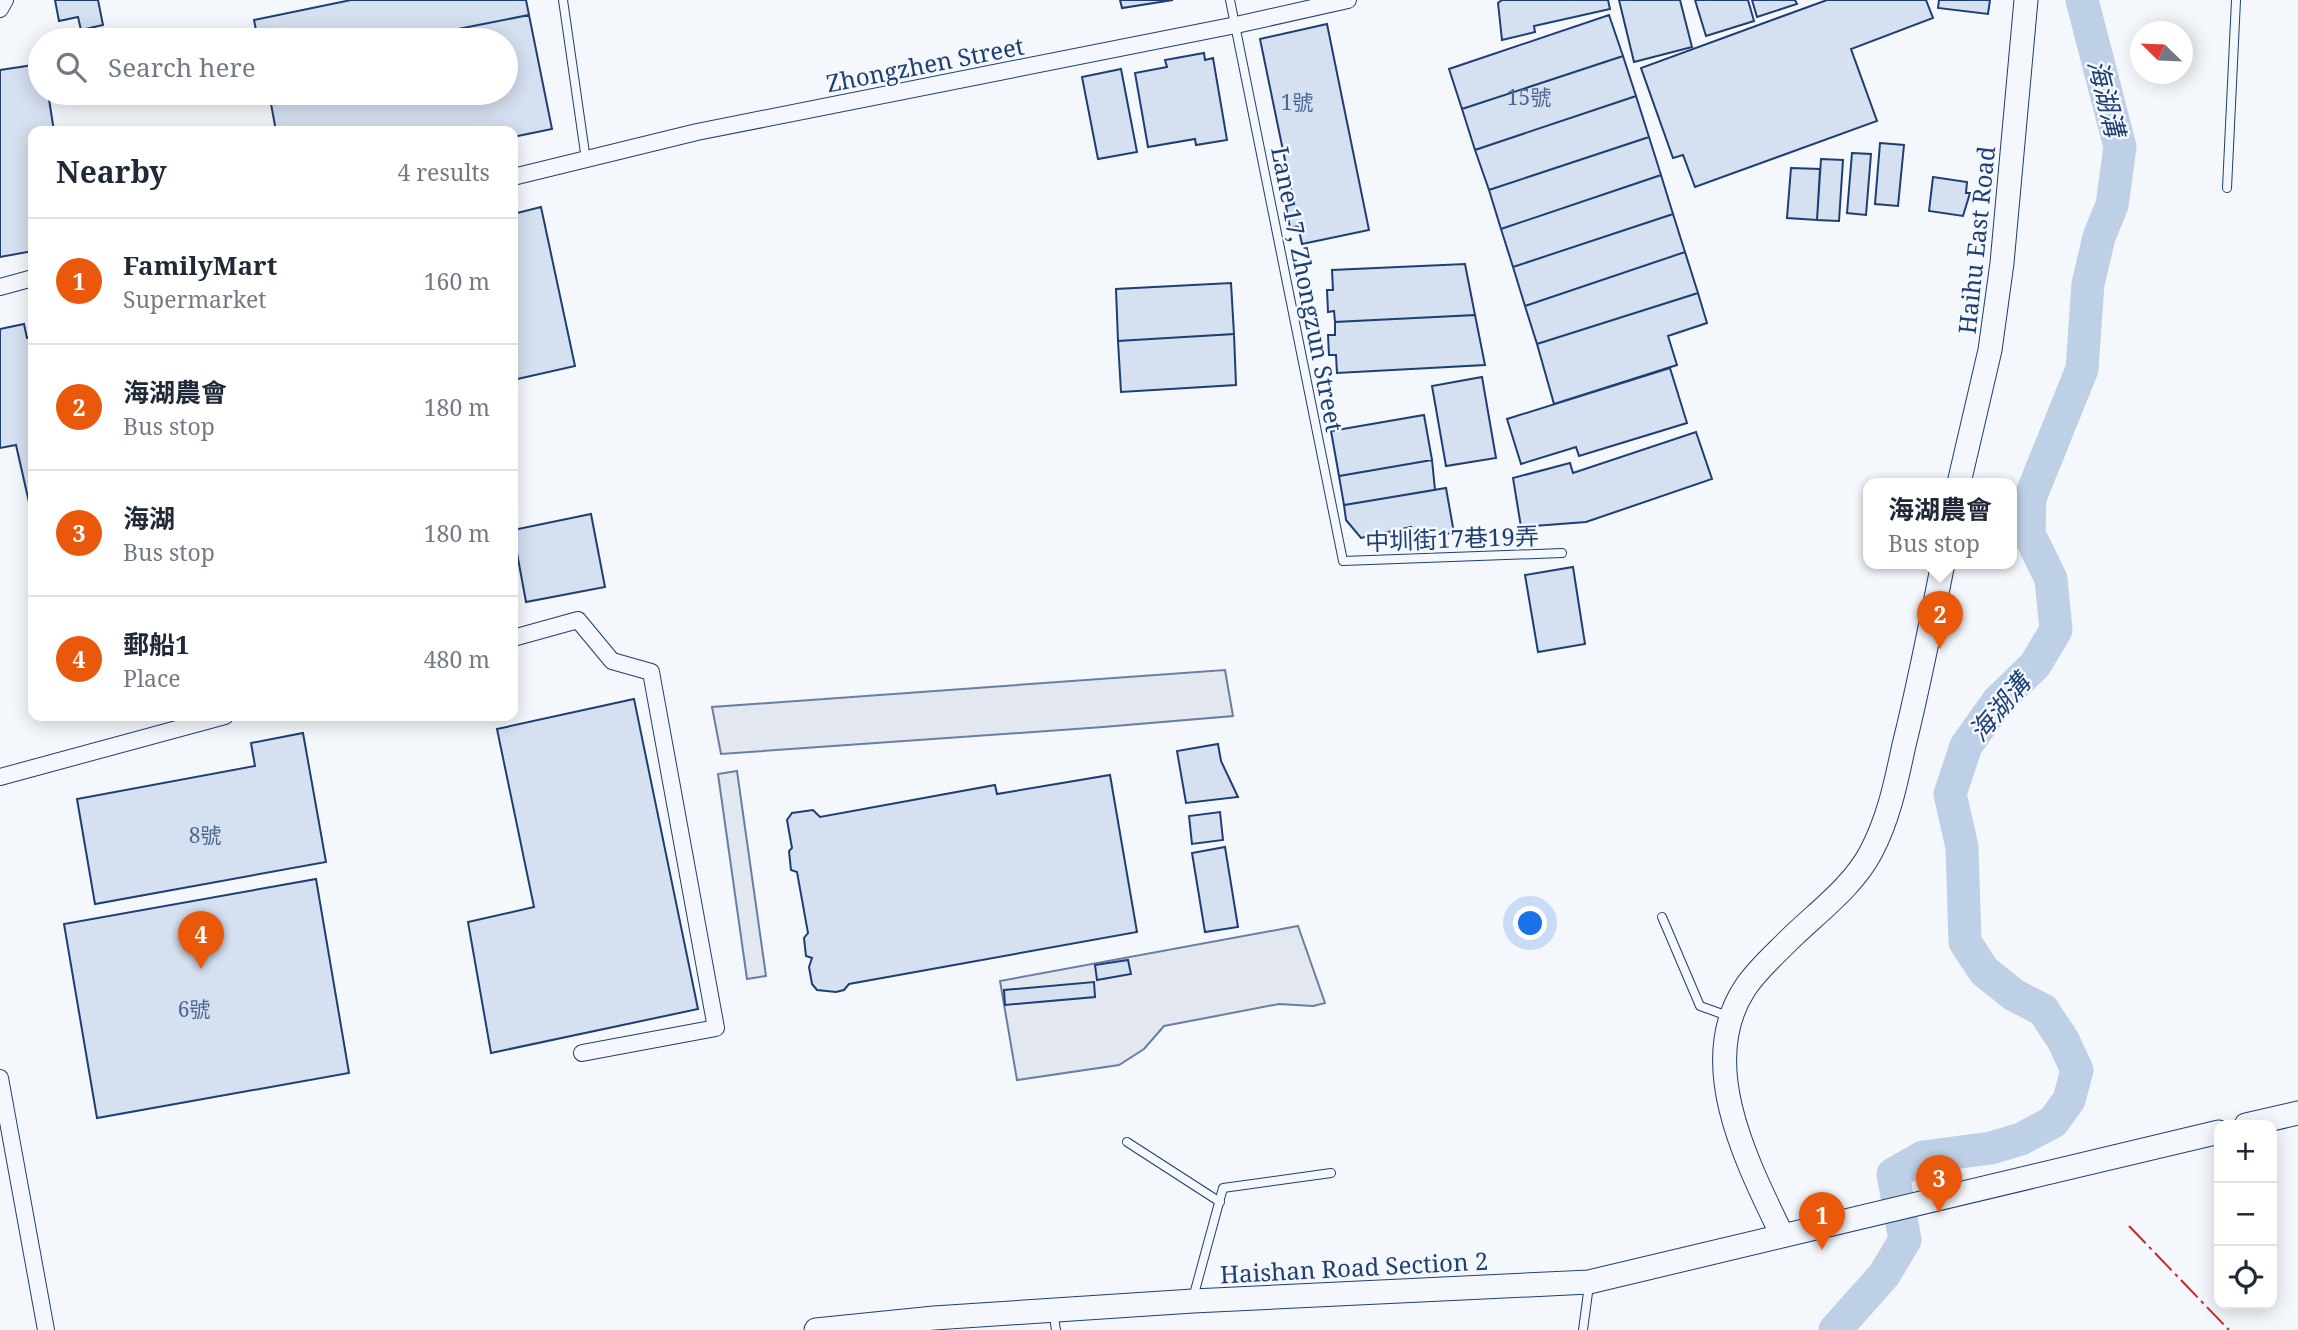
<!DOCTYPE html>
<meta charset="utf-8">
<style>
body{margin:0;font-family:"Noto Serif","Noto Sans TC",serif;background:#f6f6f7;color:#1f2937}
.controls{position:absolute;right:21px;bottom:21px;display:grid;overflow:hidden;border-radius:14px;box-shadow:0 4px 18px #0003}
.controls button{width:63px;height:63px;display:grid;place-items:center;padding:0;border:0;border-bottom:2px solid #e0e1e3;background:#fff;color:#1f2937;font:35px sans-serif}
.compass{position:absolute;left:2130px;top:21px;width:63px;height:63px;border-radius:50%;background:#fff;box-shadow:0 4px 18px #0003;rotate:293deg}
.you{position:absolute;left:1531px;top:924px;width:24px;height:24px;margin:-18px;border:5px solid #fff;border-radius:50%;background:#1a73e8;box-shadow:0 0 0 10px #1a73e833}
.badge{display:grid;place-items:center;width:46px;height:46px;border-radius:50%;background:#ea580c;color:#fff;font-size:23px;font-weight:700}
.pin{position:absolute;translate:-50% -58px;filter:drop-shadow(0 2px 4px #0008)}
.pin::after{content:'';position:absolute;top:37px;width:24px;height:21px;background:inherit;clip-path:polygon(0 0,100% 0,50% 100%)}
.popup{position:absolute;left:1863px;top:478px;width:154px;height:91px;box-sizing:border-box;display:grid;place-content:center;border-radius:14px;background:#fff;filter:drop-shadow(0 2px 5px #0005);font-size:23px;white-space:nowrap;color:#747a83}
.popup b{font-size:26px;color:#1f2937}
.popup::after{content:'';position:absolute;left:50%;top:100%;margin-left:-14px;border:14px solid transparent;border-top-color:#fff}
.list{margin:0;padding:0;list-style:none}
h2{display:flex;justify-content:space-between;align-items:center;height:91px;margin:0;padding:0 28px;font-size:30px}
h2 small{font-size:23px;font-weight:400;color:#747a83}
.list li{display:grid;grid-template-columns:46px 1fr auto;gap:21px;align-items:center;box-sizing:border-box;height:126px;padding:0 28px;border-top:2px solid #e0e1e3}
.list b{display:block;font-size:26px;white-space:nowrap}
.list p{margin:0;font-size:23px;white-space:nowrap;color:#747a83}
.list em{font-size:23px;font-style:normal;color:#747a83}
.icon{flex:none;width:38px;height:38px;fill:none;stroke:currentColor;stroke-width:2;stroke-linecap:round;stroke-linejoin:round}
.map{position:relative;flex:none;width:2298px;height:1330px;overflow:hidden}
.search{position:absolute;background:#fff;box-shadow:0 4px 18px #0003;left:28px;top:28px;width:490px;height:77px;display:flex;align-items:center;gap:18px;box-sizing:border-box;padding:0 24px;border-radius:38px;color:#747a83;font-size:26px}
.panel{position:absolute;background:#fff;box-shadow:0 4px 18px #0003;left:28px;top:126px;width:490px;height:595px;border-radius:14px}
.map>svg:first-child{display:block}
.parking{fill:#e3e8f0;stroke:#687fa3;stroke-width:2}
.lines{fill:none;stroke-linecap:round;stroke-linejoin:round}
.river{stroke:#bed0e5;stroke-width:33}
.building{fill:#d5e0f0;stroke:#1d3f73;stroke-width:2}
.lane-casing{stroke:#1d3f73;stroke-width:10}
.street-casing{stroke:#1d3f73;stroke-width:18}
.secondary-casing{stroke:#1d3f73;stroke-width:25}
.lane{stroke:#f4f7fb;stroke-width:8}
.street{stroke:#f4f7fb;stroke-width:16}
.secondary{stroke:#f4f7fb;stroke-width:23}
.power{stroke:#c62828;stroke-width:2;stroke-dasharray:24 5 3.5 5;stroke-linecap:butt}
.labels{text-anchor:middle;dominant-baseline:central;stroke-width:5;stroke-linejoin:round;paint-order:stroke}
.number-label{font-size:21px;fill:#4b6792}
.street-label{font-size:24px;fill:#1d3f73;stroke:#f4f7fb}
.water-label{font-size:26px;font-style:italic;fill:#1d3f73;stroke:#f4f7fb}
</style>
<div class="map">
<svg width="2298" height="1330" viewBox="0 0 2298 1330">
<rect width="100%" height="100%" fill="#f4f7fb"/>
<!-- parking -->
<path class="parking" d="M 1225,670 L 1233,716 L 1103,727 L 721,754 L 712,707 Z
M 737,771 L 766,976 L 747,979 L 718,774 Z
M 1298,926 L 1325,1003 L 1313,1006 L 1279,1004 L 1164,1026 L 1144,1049 L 1119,1065 L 1017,1080 L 1000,981 Z"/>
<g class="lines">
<!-- river -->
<path class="river" d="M 1835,1330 L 1884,1275 L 1905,1240 L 1893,1174 L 1923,1157 L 1991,1148 L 2021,1139 L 2053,1122 L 2069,1100 L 2077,1070 L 2063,1040 L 2043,1010 L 2014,995 L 1984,971 L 1965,942 L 1962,847 L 1950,794 L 1966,746 L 1998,701 L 2035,665 L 2056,630 L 2051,579 L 2029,534 L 2030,498 L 2082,369 L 2088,284 L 2099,237 L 2112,205 L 2120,147 L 2082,0"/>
</g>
<!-- building -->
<path class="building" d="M 55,0 L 98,0 L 103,25 L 81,30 L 78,17 L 59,21 Z
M 351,0 L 526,0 L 529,15 L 402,40 L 258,40 L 254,20 Z
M 1120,0 L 1173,0 L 1122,8 Z
M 1502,0 L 1608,0 L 1610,9 L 1534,26 L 1535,32 L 1502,40 L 1498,3 Z
M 1619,0 L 1680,0 L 1692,47 L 1634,62 Z
M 1695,0 L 1748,0 L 1754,21 L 1706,36 Z
M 1752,0 L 1795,0 L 1797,4 L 1757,17 Z
M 1827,0 L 1926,0 L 1933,18 L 1851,49 L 1877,121 L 1695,187 L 1683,155 L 1673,158 L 1641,68 Z
M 1939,0 L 1990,0 L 1988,14 L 1938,8 Z
M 529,15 L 552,129 L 513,137 L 513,131 L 276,131 L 269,93 L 506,93 L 506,40 L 402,40 Z
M 1609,15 L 1623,56 L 1462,109 L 1449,69 Z
M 1327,24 L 1369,230 L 1302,244 L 1298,226 L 1290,228 L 1286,206 L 1294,204 L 1260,39 Z
M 1204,53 L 1205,60 L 1213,58 L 1227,140 L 1196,145 L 1195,139 L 1148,147 L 1135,73 L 1167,67 L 1165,60 Z
M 1623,56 L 1636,96 L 1475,150 L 1462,109 Z
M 40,64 L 40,93 L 48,93 L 54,131 L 33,131 L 33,251 L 0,257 L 0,70 Z
M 1121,69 L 1137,152 L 1098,159 L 1082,77 Z
M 1636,96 L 1649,137 L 1489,190 L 1475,150 Z
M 1649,137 L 1661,175 L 1501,229 L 1489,190 Z
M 1880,143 L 1904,145 L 1898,206 L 1875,204 Z
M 1852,153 L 1871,154 L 1866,215 L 1847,213 Z
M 1821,159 L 1843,160 L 1839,221 L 1817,220 Z
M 1791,168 L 1820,169 L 1817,220 L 1787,218 Z
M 1661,175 L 1673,214 L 1513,267 L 1501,229 Z
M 1933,177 L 1967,182 L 1966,193 L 1970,193 L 1963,216 L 1929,211 Z
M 541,207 L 575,366 L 513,380 L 513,214 Z
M 1673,214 L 1685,252 L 1525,306 L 1513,267 Z
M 1685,252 L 1698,293 L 1537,344 L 1525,306 Z
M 1465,264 L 1475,315 L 1335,322 L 1334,311 L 1328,312 L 1327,290 L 1333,290 L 1332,270 Z
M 1231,283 L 1234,334 L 1118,341 L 1116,289 Z
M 1698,293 L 1707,323 L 1668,336 L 1677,365 L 1554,404 L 1537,344 Z
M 1475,315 L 1485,365 L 1337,373 L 1336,355 L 1329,355 L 1328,335 L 1335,335 L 1335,322 Z
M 24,324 L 27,338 L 33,336 L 33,511 L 31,511 L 16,445 L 0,448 L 0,329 Z
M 1234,334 L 1236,385 L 1121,392 L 1118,341 Z
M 1670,368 L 1687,423 L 1579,456 L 1576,447 L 1521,464 L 1507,419 Z
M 1482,377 L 1496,458 L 1446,466 L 1432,386 Z
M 1424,415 L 1432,460 L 1339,476 L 1331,431 Z
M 1696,432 L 1712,479 L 1586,522 L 1521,527 L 1513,478 L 1570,463 L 1573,473 Z
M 1432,460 L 1435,490 L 1344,505 L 1339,476 Z
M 1446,488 L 1454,533 L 1412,538 L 1411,527 L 1361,538 L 1346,520 L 1344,505 Z
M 591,514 L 605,587 L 526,602 L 517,553 L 513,554 L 513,530 Z
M 1573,567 L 1585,644 L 1538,652 L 1525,575 Z
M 634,699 L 698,1009 L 491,1053 L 468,922 L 534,907 L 497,729 Z
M 303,733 L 326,862 L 95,904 L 77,799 L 255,766 L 251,743 Z
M 1218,744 L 1221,761 L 1238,797 L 1186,803 L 1177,751 Z
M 1110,775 L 1137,932 L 849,984 L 844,990 L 836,992 L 817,990 L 812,984 L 809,967 L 812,958 L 806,956 L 804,938 L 808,933 L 797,872 L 791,870 L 789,851 L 792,848 L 787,820 L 792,813 L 813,810 L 820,817 L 995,785 L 997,794 Z
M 1220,812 L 1223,840 L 1192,844 L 1189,816 Z
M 1225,847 L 1238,927 L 1205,932 L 1192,853 Z
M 316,879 L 349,1073 L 97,1118 L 64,924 Z
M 1128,960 L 1131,974 L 1097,980 L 1095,965 Z
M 1094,982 L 1095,997 L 1005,1005 L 1004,990 Z"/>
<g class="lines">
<defs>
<path id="lane" d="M 563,0 L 586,160
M 1230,0 L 1343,561 L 1562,553
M 2227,188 L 2236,0
M 1662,917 L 1700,1006 L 1728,1016
M 1127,1142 L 1220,1202
M 1193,1298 L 1223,1188 L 1331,1173
M 1053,1311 L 1056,1330
M 1583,1330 L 1589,1285"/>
<path id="street" d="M 0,9 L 5,0
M 513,177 L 697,132 L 1236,25 L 1348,0
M 0,287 L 33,278
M 513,638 L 578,620 L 612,661 L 651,672 L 716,1028 L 582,1053
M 0,777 L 225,716
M 0,1078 L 46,1330"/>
<path id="secondary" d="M 1959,483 L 1990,350 L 2002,263 L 2026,0
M 2246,1125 L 2298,1113
M 1782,1235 C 1748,1164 1695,1064 1745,988 C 1756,971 1774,955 1788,941 C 1816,913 1852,888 1871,852 C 1889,818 1896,782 1904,745 C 1919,685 1931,624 1943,563
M 816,1330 L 934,1318 L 1193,1301 L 1589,1282 L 2219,1132"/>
</defs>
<!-- lane casing -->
<use href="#lane" class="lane-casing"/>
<!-- street casing -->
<use href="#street" class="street-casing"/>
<!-- secondary casing -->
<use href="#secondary" class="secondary-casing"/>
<!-- lane -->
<use href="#lane" class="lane"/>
<!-- street -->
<use href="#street" class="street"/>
<!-- secondary -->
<use href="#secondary" class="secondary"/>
<!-- power -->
<path class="power" d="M 2129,1226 L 2229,1330"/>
</g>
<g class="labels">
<!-- number labels -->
<g class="number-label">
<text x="1529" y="97">15號</text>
<text x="1297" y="102">1號</text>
<text x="205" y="835">8號</text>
<text x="194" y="1009">6號</text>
</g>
<!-- street labels -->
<g class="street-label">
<text transform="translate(925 64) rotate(-11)">Zhongzhen Street</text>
<text transform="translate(1976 240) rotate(-84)">Haihu East Road</text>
<text transform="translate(1308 289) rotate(79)">Lane 17, Zhongzun Street</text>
<text transform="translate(1452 538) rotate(-2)">中圳街17巷19弄</text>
<text transform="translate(1354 1267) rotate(-3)">Haishan Road Section 2</text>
</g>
<!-- water labels -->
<g class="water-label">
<text transform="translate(2107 98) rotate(76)">海湖溝</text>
<text transform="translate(1999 707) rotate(-50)">海湖溝</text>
</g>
</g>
</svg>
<div class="controls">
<button>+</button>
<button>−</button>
<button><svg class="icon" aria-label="locate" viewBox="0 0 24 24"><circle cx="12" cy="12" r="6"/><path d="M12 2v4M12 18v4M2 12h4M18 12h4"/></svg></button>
</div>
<svg class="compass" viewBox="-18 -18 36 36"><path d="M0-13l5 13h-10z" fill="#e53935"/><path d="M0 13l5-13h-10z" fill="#747a83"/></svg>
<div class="you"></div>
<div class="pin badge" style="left:1822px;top:1250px">1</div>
<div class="pin badge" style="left:1940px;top:649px">2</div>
<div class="popup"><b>海湖農會</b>Bus stop</div>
<div class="pin badge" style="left:1939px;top:1213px">3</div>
<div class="pin badge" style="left:201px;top:969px">4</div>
<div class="search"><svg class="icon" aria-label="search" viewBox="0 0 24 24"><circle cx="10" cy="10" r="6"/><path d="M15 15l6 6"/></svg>Search here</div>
<section class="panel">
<h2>Nearby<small>4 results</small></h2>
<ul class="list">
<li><span class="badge">1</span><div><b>FamilyMart</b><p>Supermarket</p></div><em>160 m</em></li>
<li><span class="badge">2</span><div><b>海湖農會</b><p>Bus stop</p></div><em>180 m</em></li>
<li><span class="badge">3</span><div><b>海湖</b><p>Bus stop</p></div><em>180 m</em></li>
<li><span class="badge">4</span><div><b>郵船1</b><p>Place</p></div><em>480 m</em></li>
</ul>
</section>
</div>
